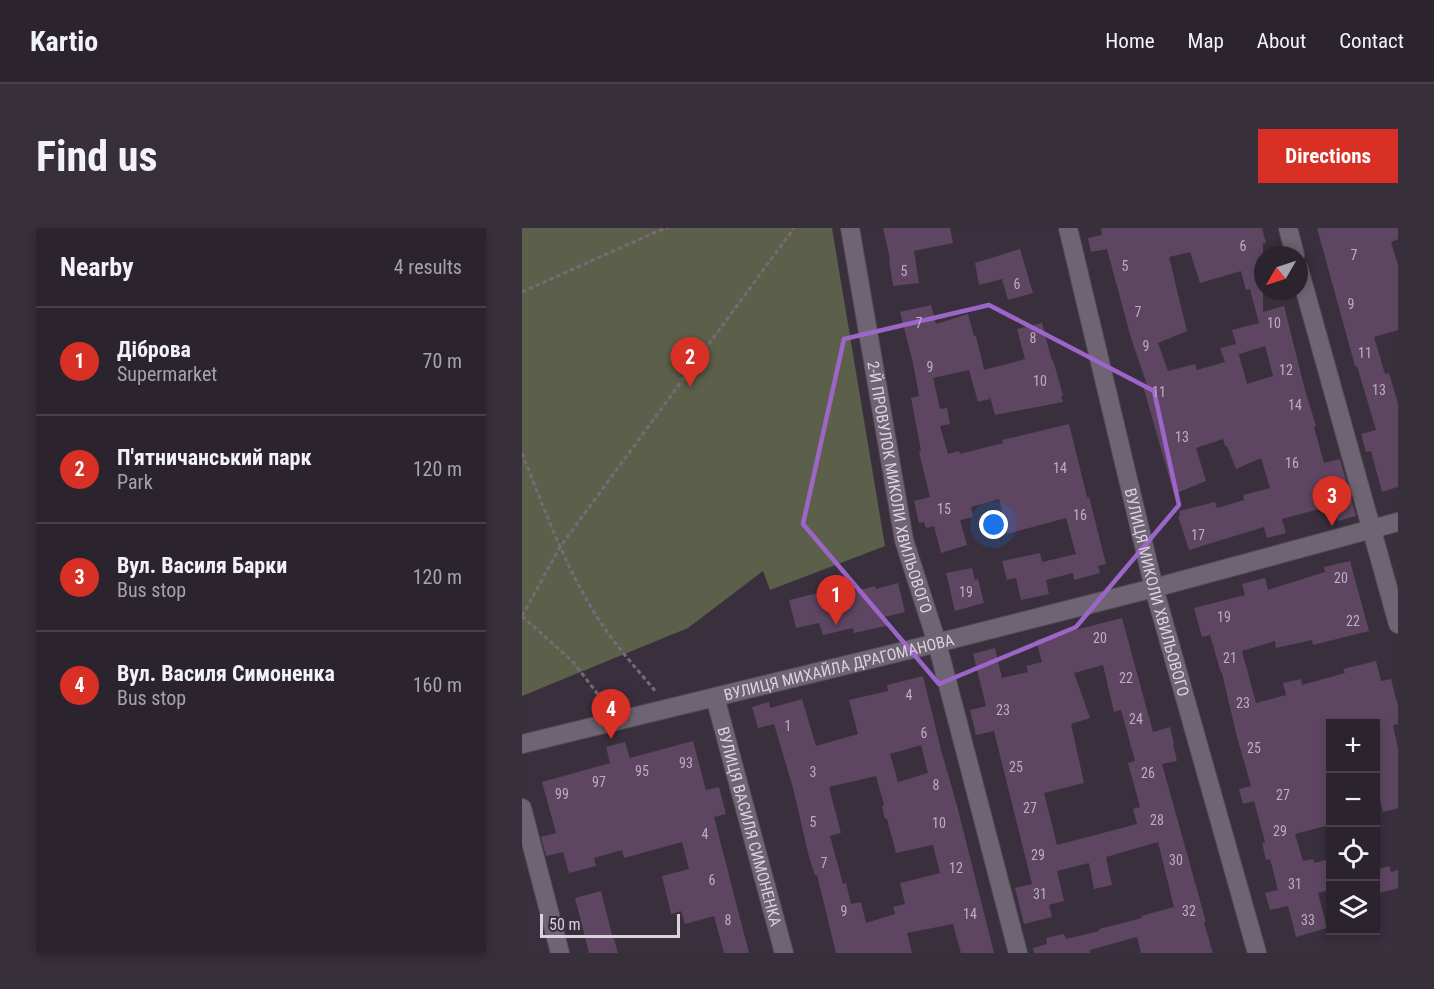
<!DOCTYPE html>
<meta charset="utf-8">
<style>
body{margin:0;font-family:"Roboto Condensed",sans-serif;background:#372f3a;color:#f1f3f6}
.controls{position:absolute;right:18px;bottom:18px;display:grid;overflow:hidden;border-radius:0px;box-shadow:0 3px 9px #0003}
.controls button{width:54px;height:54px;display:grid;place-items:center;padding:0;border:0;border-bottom:2px solid #47404a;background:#2b232e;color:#f1f3f6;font:30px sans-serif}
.compass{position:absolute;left:732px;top:18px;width:54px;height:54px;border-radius:50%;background:#2b232e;box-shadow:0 3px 9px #0003;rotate:231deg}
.scale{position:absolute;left:18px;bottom:15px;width:140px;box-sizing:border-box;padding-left:6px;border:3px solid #d9d3db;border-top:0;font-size:16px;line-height:21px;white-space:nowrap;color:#d9d3db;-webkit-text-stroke:4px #392f3d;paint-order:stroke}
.you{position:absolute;left:472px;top:297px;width:21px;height:21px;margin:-15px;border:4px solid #fff;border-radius:50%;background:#1a73e8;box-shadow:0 0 0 9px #1a73e833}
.badge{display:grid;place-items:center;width:39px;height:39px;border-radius:50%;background:#d93025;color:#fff;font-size:20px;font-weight:700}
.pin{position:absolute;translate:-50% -50px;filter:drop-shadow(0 2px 3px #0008)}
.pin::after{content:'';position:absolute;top:32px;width:21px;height:18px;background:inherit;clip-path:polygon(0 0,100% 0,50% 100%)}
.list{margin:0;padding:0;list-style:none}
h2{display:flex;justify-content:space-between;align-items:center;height:78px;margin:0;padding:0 24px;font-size:26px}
h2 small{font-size:20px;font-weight:400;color:#a6a4aa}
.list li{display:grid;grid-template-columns:39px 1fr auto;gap:18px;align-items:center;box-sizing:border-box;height:108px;padding:0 24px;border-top:2px solid #47404a}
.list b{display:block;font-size:22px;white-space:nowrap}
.list p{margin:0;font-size:20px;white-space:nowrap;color:#a6a4aa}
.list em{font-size:20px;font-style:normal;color:#a6a4aa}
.icon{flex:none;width:33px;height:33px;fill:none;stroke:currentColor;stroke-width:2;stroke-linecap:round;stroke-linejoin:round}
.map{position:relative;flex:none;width:876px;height:725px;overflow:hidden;border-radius:0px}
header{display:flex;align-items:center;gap:36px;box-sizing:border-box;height:84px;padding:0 30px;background:#2b232e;border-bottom:2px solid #47404a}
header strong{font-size:28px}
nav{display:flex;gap:33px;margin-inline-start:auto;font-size:21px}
.intro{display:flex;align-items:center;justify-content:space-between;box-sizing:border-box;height:144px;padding:0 36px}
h1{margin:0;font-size:42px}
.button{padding:15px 27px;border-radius:0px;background:#d93025;color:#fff;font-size:21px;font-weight:700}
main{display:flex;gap:36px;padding:0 36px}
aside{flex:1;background:#2b232e;border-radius:0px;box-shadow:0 3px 9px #0003}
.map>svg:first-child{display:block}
.green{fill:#5c5f4a}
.building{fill:#5e4662;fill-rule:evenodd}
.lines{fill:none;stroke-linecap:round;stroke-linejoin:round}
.street-casing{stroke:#544c57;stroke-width:20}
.secondary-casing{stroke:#544c57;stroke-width:20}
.path{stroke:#746b77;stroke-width:3;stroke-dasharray:4.5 3;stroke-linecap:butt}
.street{stroke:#6f6473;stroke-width:18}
.secondary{stroke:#6f6473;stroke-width:18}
.marked{fill:none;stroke:#9c66c9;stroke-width:4.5;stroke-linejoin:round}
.labels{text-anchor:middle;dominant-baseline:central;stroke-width:6;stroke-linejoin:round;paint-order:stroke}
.number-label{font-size:14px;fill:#bab0bd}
.street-label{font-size:16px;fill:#d9d3db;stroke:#392f3d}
</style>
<header>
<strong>Kartio</strong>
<nav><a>Home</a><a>Map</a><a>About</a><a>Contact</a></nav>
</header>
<div class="intro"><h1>Find us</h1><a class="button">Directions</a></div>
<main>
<aside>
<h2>Nearby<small>4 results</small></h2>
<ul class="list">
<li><span class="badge">1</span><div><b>Діброва</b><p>Supermarket</p></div><em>70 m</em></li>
<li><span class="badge">2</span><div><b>П'ятничанський парк</b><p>Park</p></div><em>120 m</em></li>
<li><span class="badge">3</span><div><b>Вул. Василя Барки</b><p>Bus stop</p></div><em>120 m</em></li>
<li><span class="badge">4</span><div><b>Вул. Василя Симоненка</b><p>Bus stop</p></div><em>160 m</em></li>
</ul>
</aside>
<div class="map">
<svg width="876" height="725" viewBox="0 0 876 725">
<rect width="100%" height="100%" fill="#392f3d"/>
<!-- green -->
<path class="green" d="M 0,0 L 310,0 L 363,318 L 248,362 L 241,343 L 166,400 L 0,468 Z"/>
<!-- building -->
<path class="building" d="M 361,0 L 428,0 L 431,15 L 392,23 L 397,55 L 371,58 L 367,31 L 368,31 Z
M 579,0 L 740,0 L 744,15 L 741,15 L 741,84 L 762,78 L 783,162 L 794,198 L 792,199 L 802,235 L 818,231 L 834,288 L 816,293 L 812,277 L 760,291 L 764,305 L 745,310 L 742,299 L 667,322 L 656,288 L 658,287 L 657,283 L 693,274 L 695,280 L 722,272 L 721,267 L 748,260 L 739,230 L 714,241 L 705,218 L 703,218 L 701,211 L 674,220 L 684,253 L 652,266 L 621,158 L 625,157 L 609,110 L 585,21 L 569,24 L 566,10 L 580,7 ZM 668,24 L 678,55 L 719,43 L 724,62 L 728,61 L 737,95 L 710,102 L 717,126 L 743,118 L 751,148 L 725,156 L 714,116 L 698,120 L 703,134 L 675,142 L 673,136 L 646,143 L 636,115 L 665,103 L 647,29 Z
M 795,0 L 876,0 L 876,11 L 869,14 L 876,37 L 876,102 L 852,109 L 863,146 L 867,145 L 876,176 L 876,259 L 860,264 L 849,223 L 844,224 L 839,206 L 854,202 L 835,138 L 833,138 Z
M 498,21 L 511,65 L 486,72 L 480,51 L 457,57 L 453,35 Z
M 409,77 L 414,96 L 446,86 L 452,108 L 454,108 L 462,142 L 503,131 L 495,101 L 520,95 L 530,133 L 531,132 L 541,167 L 539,168 L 541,174 L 473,187 L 467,165 L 468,171 L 456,174 L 447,142 L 411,150 L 418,181 L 425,180 L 428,196 L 418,198 L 426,226 L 437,223 L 438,226 L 481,215 L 480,212 L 547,196 L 565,269 L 567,269 L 584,336 L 576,338 L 578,345 L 552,352 L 551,345 L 524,352 L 527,366 L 499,372 L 494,350 L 485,352 L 480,333 L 518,325 L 520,334 L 554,326 L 544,290 L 485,306 L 477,271 L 449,279 L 451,289 L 438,292 L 445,317 L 419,325 L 412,298 L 404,300 L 402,294 L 397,295 L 392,273 L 408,269 L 397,224 L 399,223 L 389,170 L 397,168 L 391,135 L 378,84 Z
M 828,333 L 847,403 L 791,417 L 790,412 L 754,420 L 753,413 L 720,423 L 734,475 L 764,467 L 761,455 L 779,451 L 780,457 L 823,445 L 821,441 L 854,433 L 859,453 L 869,451 L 876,478 L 876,496 L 871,497 L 876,521 L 876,580 L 861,584 L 854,555 L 854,495 L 808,495 L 808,597 L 773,606 L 781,633 L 791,631 L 792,635 L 808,631 L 808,662 L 796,665 L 805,700 L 774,709 L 766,678 L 748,682 L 743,665 L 756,662 L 748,631 L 744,632 L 740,615 L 743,614 L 732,573 L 721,576 L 717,561 L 729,558 L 715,509 L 700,445 L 699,445 L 688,407 L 680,409 L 672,380 L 723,367 L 720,356 L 743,350 L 746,362 L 803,344 L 802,339 Z
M 450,340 L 453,352 L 456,351 L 462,375 L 433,383 L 424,345 Z
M 376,355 L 383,384 L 362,389 L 364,398 L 332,405 L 331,400 L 301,407 L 297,395 L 274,400 L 267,372 L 321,359 L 323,366 L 353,358 L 354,361 Z
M 600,390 L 631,504 L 648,499 L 652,516 L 651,516 L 655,533 L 640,536 L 684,694 L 682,695 L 691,725 L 619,725 L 615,709 L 568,722 L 568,725 L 512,725 L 511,720 L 525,716 L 524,710 L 542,706 L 544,711 L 577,703 L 577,701 L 620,690 L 619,688 L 652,679 L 636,614 L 584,629 L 590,657 L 572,661 L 567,635 L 535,643 L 542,673 L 527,677 L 530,689 L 502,696 L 493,660 L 510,656 L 472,503 L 454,507 L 448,482 L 464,478 L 451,426 L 473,420 L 480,450 L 506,444 L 504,438 L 520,434 L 514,412 ZM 581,437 L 592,484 L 599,482 L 613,533 L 606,535 L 618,579 L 611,581 L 615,596 L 535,617 L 522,565 L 562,555 L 549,496 L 568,490 L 552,445 Z
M 401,448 L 419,522 L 434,574 L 472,725 L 439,725 L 431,696 L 385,705 L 390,725 L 314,725 L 295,647 L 293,647 L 287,629 L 271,560 L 252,496 L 236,500 L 230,479 L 247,474 L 248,480 L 280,471 L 294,518 L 336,506 L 327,472 L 366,463 L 365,457 ZM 399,517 L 406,545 L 376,554 L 368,526 ZM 354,548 L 362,577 L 360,578 L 363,591 L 365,591 L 374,625 L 411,617 L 418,645 L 378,655 L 383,676 L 371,679 L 373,686 L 344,695 L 339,674 L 329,676 L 324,655 L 321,656 L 308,608 L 319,605 L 307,559 Z
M 171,513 L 184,562 L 197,559 L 204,586 L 192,589 L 227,725 L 202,725 L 192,688 L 163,696 L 159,683 L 149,686 L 140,648 L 167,641 L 160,614 L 102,630 L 100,622 L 72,630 L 74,638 L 47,645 L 41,624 L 24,628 L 19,609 L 34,605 L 20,554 L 88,535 L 84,519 L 103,514 L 108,530 Z
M 867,638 L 869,644 L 876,642 L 876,660 L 854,666 L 854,642 Z
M 79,663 L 90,707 L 91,707 L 96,725 L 67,725 L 53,670 Z"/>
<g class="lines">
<defs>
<g id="street">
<path id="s1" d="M 328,0 L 382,312 L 415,415 L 496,725"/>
<path id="s2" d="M 546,0 L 632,360 L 735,725"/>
<path d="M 766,0 L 773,27"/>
<path d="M 777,41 L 876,396"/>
<path id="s3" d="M 193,469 L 262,725"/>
<path d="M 0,580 L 38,725"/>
</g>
<g id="secondary">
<path id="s4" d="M 0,516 L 415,415 L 632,360 L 876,294"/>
</g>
</defs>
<!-- street casing -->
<use href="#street" class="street-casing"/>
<!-- secondary casing -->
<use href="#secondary" class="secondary-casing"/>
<!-- path -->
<path class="path" d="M 0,64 L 136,3 L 146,0
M 0,225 C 22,281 43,338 75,389 C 92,416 114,440 135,465
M 0,388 L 38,319 L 272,0
M 0,388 L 51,434 L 85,478"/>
<!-- street -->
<use href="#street" class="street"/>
<!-- secondary -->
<use href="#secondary" class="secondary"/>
</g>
<!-- marked area -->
<path class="marked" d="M 467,77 L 632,163 L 657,277 L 554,399 L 417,456 L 281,296 L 322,111 Z"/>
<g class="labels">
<!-- number labels -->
<g class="number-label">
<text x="721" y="18">6</text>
<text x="832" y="27">7</text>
<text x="603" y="38">5</text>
<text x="382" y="43">5</text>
<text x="495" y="56">6</text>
<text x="829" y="76">9</text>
<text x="616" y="84">7</text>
<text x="397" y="95">7</text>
<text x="752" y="95">10</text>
<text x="511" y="110">8</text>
<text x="624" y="118">9</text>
<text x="843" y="125">11</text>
<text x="408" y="139">9</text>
<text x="764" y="142">12</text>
<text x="518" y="153">10</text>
<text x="857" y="162">13</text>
<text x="637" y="164">11</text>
<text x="773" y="177">14</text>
<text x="660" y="209">13</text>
<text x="770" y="235">16</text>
<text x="538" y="240">14</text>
<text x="422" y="281">15</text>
<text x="558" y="287">16</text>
<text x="676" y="307">17</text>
<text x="819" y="350">20</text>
<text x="444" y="364">19</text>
<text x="702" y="389">19</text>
<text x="831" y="393">22</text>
<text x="578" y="410">20</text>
<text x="708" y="430">21</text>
<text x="604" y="450">22</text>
<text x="387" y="467">4</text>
<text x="721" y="475">23</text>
<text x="481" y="482">23</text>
<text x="614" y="491">24</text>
<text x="266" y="498">1</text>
<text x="402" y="505">6</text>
<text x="732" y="520">25</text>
<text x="164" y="535">93</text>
<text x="494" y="539">25</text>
<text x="120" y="543">95</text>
<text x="291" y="544">3</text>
<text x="626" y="545">26</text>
<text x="77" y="554">97</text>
<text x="414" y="557">8</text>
<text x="40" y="566">99</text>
<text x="761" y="567">27</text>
<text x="508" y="580">27</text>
<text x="635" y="592">28</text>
<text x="291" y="594">5</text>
<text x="417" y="595">10</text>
<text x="758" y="603">29</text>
<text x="183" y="606">4</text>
<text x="516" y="627">29</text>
<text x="654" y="632">30</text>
<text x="302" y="635">7</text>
<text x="434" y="640">12</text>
<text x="190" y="652">6</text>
<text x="773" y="656">31</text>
<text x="518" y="666">31</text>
<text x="322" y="683">9</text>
<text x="667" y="683">32</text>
<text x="448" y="686">14</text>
<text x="206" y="692">8</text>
<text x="786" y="692">33</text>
</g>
<!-- street labels -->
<g class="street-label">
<text stroke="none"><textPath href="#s1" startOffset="264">2-Й ПРОВУЛОК МИКОЛИ ХВИЛЬОВОГО</textPath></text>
<text stroke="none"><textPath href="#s2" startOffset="375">ВУЛИЦЯ МИКОЛИ ХВИЛЬОВОГО</textPath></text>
<text stroke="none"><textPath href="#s4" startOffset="326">ВУЛИЦЯ МИХАЙЛА ДРАГОМАНОВА</textPath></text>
<text stroke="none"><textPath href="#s3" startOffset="134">ВУЛИЦЯ ВАСИЛЯ СИМОНЕНКА</textPath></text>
</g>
</g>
</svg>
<div class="controls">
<button>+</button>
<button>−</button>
<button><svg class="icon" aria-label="locate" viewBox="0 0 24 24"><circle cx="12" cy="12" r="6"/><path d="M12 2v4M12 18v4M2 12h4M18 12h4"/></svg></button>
<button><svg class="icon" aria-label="layers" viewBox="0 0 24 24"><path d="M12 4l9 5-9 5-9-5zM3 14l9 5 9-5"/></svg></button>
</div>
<svg class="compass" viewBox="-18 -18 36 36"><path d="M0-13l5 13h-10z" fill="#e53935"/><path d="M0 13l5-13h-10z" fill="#a6a4aa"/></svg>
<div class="scale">50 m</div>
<div class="you"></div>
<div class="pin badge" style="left:314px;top:397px">1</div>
<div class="pin badge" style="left:168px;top:159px">2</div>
<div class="pin badge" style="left:810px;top:298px">3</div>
<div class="pin badge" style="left:89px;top:511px">4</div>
</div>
</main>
